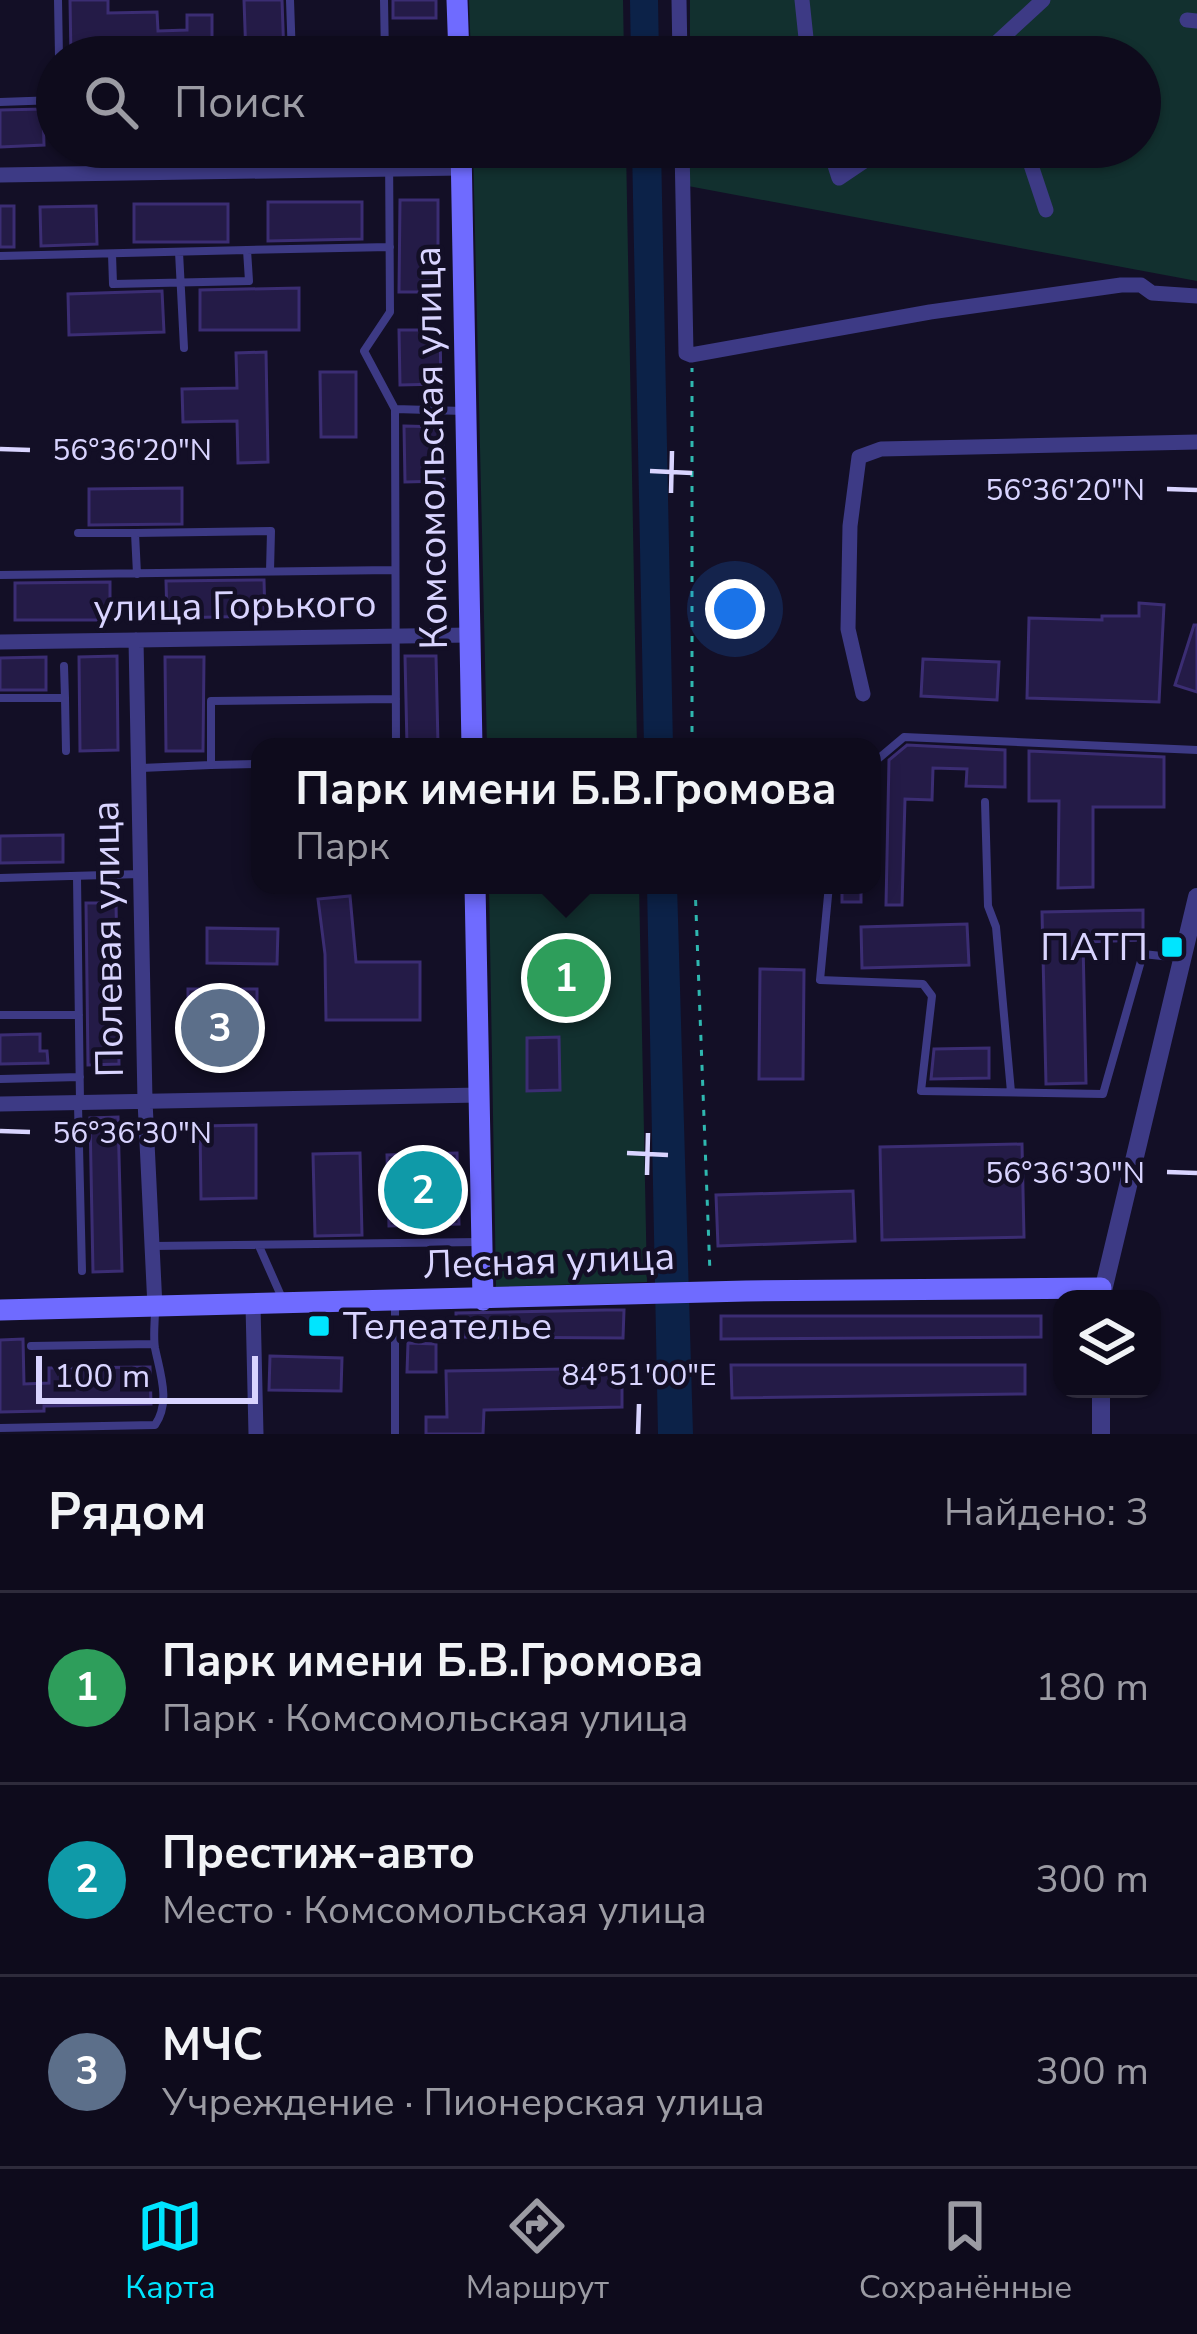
<!DOCTYPE html>
<html lang="ru">
<meta charset="utf-8">
<style>
body{margin:0;font-family:"Nunito Sans",sans-serif;background:#171425;color:#f1f3f6}
.controls{position:absolute;right:36px;bottom:36px;display:grid;overflow:hidden;border-radius:24px;box-shadow:0 3px 9px #0004}
.controls button{width:108px;height:108px;display:grid;place-items:center;padding:0;border:0;border-bottom:3px solid #2e2b3b;background:#0e0b1c;color:#f1f3f6;font:60px sans-serif}
.scale{position:absolute;left:36px;bottom:30px;width:222px;box-sizing:border-box;padding-left:12px;border:6px solid #d9d4ff;border-top:0;font-size:33px;line-height:42px;white-space:nowrap;color:#d9d4ff;-webkit-text-stroke:9px #130f26;paint-order:stroke}
.you{position:absolute;left:735px;top:609px;width:42px;height:42px;margin:-30px;border:9px solid #fff;border-radius:50%;background:#1a73e8;box-shadow:0 0 0 18px #1a73e833}
.badge{display:grid;place-items:center;width:78px;height:78px;border-radius:50%;background:#00e5ff;color:#fff;font-size:39px;font-weight:700}
.pin{position:absolute;translate:-50% -50%;border:6px solid #fff;box-shadow:0 3px 12px #0006}
.popup{position:absolute;left:251px;top:738px;width:630px;height:156px;box-sizing:border-box;display:grid;place-content:center;border-radius:24px;background:#0e0b1c;filter:drop-shadow(0 3px 9px #0005);font-size:39px;white-space:nowrap;color:#9b9ba3}
.popup b{font-size:45px;color:#f1f3f6}
.popup::after{content:'';position:absolute;left:50%;top:100%;margin-left:-24px;border:24px solid transparent;border-top-color:#0e0b1c}
.list{margin:0;padding:0;list-style:none}
h2{display:flex;justify-content:space-between;align-items:center;height:156px;margin:0;padding:0 48px;font-size:51px}
h2 small{font-size:39px;font-weight:400;color:#9b9ba3}
.list li{display:grid;grid-template-columns:78px 1fr auto;gap:36px;align-items:center;box-sizing:border-box;height:192px;padding:0 48px;border-top:3px solid #2e2b3b}
.list b{display:block;font-size:45px;white-space:nowrap}
.list p{margin:0;font-size:39px;white-space:nowrap;color:#9b9ba3}
.list em{font-size:39px;font-style:normal;color:#9b9ba3}
.icon{flex:none;width:66px;height:66px;fill:none;stroke:currentColor;stroke-width:2;stroke-linecap:round;stroke-linejoin:round}
.map{position:relative;flex:none;width:1197px;height:1434px;overflow:hidden}
.search{position:absolute;background:#0e0b1c;box-shadow:0 3px 9px #0004;left:36px;right:36px;top:36px;height:132px;display:flex;align-items:center;gap:30px;box-sizing:border-box;padding:0 42px;border-radius:66px;color:#9b9ba3;font-size:45px}
.sheet{height:732px;background:#0e0b1c}
nav{display:flex;justify-content:space-around;align-items:center;box-sizing:border-box;height:168px;border-top:3px solid #2e2b3b;background:#0e0b1c;font-size:33px;color:#9b9ba3}
nav a{display:grid;justify-items:center;gap:6px}
nav .on{color:#00e5ff}
.map>svg:first-child{display:block}
.green{fill:#12302f}
.water{fill:#0c2248}
.building{fill:#241b47;stroke:#3b2d73;stroke-width:3}
.lines{fill:none;stroke-linecap:round;stroke-linejoin:round}
.path{stroke:#2fb8b0;stroke-width:3;stroke-dasharray:6 9;stroke-linecap:butt}
.service{stroke:#3d3a85;stroke-width:8}
.minor{stroke:#3d3a85;stroke-width:15}
.tertiary{stroke:#3d3a85;stroke-width:18}
.secondary{stroke:#6f6bff;stroke-width:21}
.ticks{fill:none;stroke:#d9d4ff;stroke-width:4.5}
.poi-dot{fill:#00e5ff;stroke:#130f26;stroke-width:4.5}
.labels{text-anchor:middle;dominant-baseline:central;stroke-width:9;stroke-linejoin:round;paint-order:stroke}
.street-label{font-size:39px;fill:#d9d4ff;stroke:#130f26}
.poi-label{font-size:39px;fill:#d9d4ff;stroke:#130f26;text-anchor:end}
.ticks-label{font-size:30px;text-anchor:middle;fill:#d9d4ff;stroke:#130f26;stroke-width:9;stroke-linejoin:round;paint-order:stroke}
</style>
<div class="map">
<svg width="1197" height="1434" viewBox="0 0 1197 1434">
<rect width="100%" height="100%" fill="#130f26"/>
<!-- green -->
<path class="green" d="M 469,0 L 623,0 L 624,57 L 471,57 Z
M 690,0 L 1197,0 L 1197,281 L 688,186 L 689,147 L 1140,147 L 1140,57 L 690,57 Z
M 473,147 L 626,147 L 637,747 L 487,747 Z
M 489,885 L 639,885 L 647,1282 L 496,1287 Z"/>
<!-- water -->
<path class="water" d="M 630,0 L 658,0 L 659,57 L 631,57 Z
M 632,147 L 661,147 L 673,747 L 644,747 Z
M 647,885 L 677,885 L 693,1434 L 658,1434 Z"/>
<!-- building -->
<path class="building" d="M 70,0 L 108,0 L 108,13 L 157,12 L 158,31 L 187,30 L 187,15 L 212,15 L 212,57 L 71,57 Z
M 244,0 L 282,0 L 284,57 L 246,57 Z
M 393,0 L 436,0 L 436,18 L 393,18 Z
M 43,109 L 44,145 L 0,147 L 0,110 Z
M 400,200 L 438,200 L 438,292 L 399,292 Z
M 268,202 L 362,202 L 362,239 L 268,241 Z
M 134,204 L 228,204 L 228,242 L 134,242 Z
M 0,206 L 14,206 L 14,247 L 0,247 Z
M 96,206 L 97,244 L 41,246 L 40,207 Z
M 299,288 L 299,330 L 200,330 L 200,290 Z
M 162,291 L 164,332 L 69,335 L 68,294 Z
M 399,330 L 440,330 L 441,384 L 400,385 Z
M 266,352 L 268,462 L 238,463 L 237,421 L 183,422 L 182,389 L 237,388 L 236,353 Z
M 320,372 L 356,372 L 356,437 L 321,437 Z
M 404,426 L 442,427 L 444,481 L 405,482 Z
M 182,488 L 182,524 L 89,525 L 89,489 Z
M 264,580 L 265,616 L 167,618 L 166,581 Z
M 110,582 L 110,620 L 15,620 L 15,583 Z
M 1139,603 L 1164,605 L 1159,702 L 1027,698 L 1029,618 L 1102,620 L 1102,616 L 1139,616 Z
M 1194,625 L 1197,625 L 1197,692 L 1175,685 Z
M 117,656 L 118,750 L 80,751 L 79,657 Z
M 405,656 L 436,656 L 438,745 L 407,746 Z
M 46,657 L 46,690 L 0,690 L 0,658 Z
M 165,657 L 204,657 L 203,751 L 166,751 Z
M 923,659 L 999,662 L 997,700 L 921,696 Z
M 907,745 L 1005,750 L 1005,787 L 966,786 L 967,769 L 933,768 L 932,800 L 905,799 L 902,905 L 886,905 L 889,760 Z
M 1029,751 L 1164,757 L 1164,807 L 1093,807 L 1093,887 L 1058,888 L 1059,801 L 1029,801 Z
M 63,835 L 63,862 L 0,863 L 0,836 Z
M 842,885 L 861,885 L 861,902 L 842,902 Z
M 350,896 L 356,962 L 420,962 L 420,1020 L 326,1020 L 325,954 L 318,899 Z
M 86,903 L 116,903 L 119,1064 L 88,1065 Z
M 1143,910 L 1143,940 L 1083,942 L 1086,1083 L 1046,1084 L 1042,912 Z
M 967,924 L 969,965 L 862,968 L 861,927 Z
M 207,928 L 278,929 L 277,964 L 207,963 Z
M 760,969 L 804,970 L 803,1079 L 759,1079 Z
M 188,989 L 257,989 L 257,1041 L 188,1041 Z
M 40,1034 L 40,1051 L 47,1051 L 48,1063 L 0,1064 L 0,1035 Z
M 559,1037 L 560,1090 L 527,1091 L 527,1038 Z
M 989,1048 L 989,1078 L 931,1079 L 934,1049 Z
M 118,1117 L 122,1271 L 93,1272 L 90,1118 Z
M 256,1125 L 256,1198 L 201,1199 L 200,1126 Z
M 1022,1144 L 1024,1237 L 882,1240 L 880,1147 Z
M 360,1153 L 362,1235 L 315,1236 L 313,1154 Z
M 457,1153 L 459,1224 L 389,1226 L 387,1155 Z
M 853,1191 L 855,1241 L 718,1246 L 716,1195 Z
M 606,1310 L 624,1310 L 623,1338 L 456,1337 L 456,1313 Z
M 721,1316 L 1041,1316 L 1041,1337 L 721,1339 Z
M 23,1339 L 24,1384 L 49,1383 L 49,1368 L 150,1367 L 151,1404 L 44,1406 L 44,1411 L 0,1412 L 0,1340 Z
M 408,1343 L 436,1344 L 436,1372 L 407,1372 Z
M 270,1356 L 342,1358 L 341,1391 L 269,1390 Z
M 731,1365 L 1025,1365 L 1025,1394 L 732,1398 Z
M 622,1368 L 622,1407 L 484,1410 L 483,1434 L 426,1434 L 426,1417 L 447,1417 L 446,1371 Z"/>
<g class="lines">
<!-- path -->
<path class="path" d="M 692,747 L 692,368
M 695,885 L 710,1273"/>
<!-- service -->
<path class="service" d="M 58,0 L 59,57
M 290,0 L 292,57
M 384,0 L 385,57
M 0,102 L 57,100
M 178,147 L 178,169
M 389,147 L 390,312 L 364,351 L 395,409 L 463,411
M 247,250 L 390,247
M 179,252 L 184,348
M 0,256 L 247,250 L 249,281 L 113,284 L 112,254
M 395,409 L 396,747
M 78,533 L 135,533
M 137,574 L 135,533 L 271,531 L 270,571
M 0,575 L 394,570
M 64,666 L 65,698
M 0,698 L 65,698 L 66,751
M 260,764 L 211,765 L 211,701 L 396,699
M 872,764 L 904,737 L 1197,750
M 141,768 L 211,765
M 985,802 L 988,906 L 996,927 L 1011,1092
M 77,877 L 80,1102
M 0,878 L 141,874
M 829,885 L 820,980 L 923,984 L 932,996 L 921,1091 L 1103,1094 L 1143,954 L 1180,958
M 0,1015 L 79,1015
M 0,1079 L 80,1077
M 78,1105 L 82,1271
M 153,1246 L 480,1242
M 259,1246 L 282,1298
M 31,1346 L 154,1344
M 0,1428 L 155,1425 C 171,1402 160,1373 155,1348 C 153,1336 155,1322 155,1309
M 395,1434 L 395,1304"/>
<!-- minor -->
<path class="minor" d="M 679,0 L 680,57
M 802,0 L 808,57
M 1187,20 L 1197,21
M 981,57 L 1043,0
M 682,147 L 686,353 L 691,355 L 930,312 L 1121,285 L 1141,285 L 1152,293 L 1197,296
M 829,147 L 839,178 L 885,147
M 1025,147 L 1046,210
M 0,175 L 461,168
M 136,640 L 145,1101 L 155,1307
M 0,642 L 470,635
M 863,694 L 848,629 L 850,526 L 859,457 L 881,449 L 1197,442
M 0,1104 L 480,1095
M 253,1305 L 256,1434"/>
<!-- tertiary -->
<path class="tertiary" d="M 1101,1299 L 1197,897
M 1101,1434 L 1101,1389"/>
<!-- secondary -->
<path class="secondary" d="M 457,0 L 459,57
M 461,147 L 472,747
M 475,885 L 483,1300
M 0,1310 L 746,1291 L 1101,1288"/>
</g>
<!-- ticks -->
<path class="ticks" d="M 0,449 L 30,450M 650,471 L 692,473M 1167,489 L 1197,490M 671,493 L 672,451M 0,1131 L 30,1132M 627,1153 L 668,1155M 1167,1172 L 1197,1173M 647,1175 L 648,1133M 638,1434 L 639,1404"/>
<!-- markers -->
<g class="poi-dot">
<rect x="1160" y="935" width="24" height="24" rx="6"/>
<rect x="307" y="1314" width="24" height="24" rx="6"/>
</g>
<g class="labels">
<!-- street labels -->
<g class="street-label">
<text transform="translate(431 448) rotate(-91)">Комсомольская улица</text>
<text transform="translate(235 606) rotate(-1)">улица Горького</text>
<text transform="translate(108 939) rotate(-91)">Полевая улица</text>
<text transform="translate(549 1261) rotate(-2)">Лесная улица</text>
</g>
<!-- poi labels -->
<g class="poi-label">
<text x="1148" y="947">ПАТП</text>
<text x="343" y="1326" text-anchor="start">Телеателье</text>
</g>
</g>
<g class="ticks-label">
<text x="132" y="460">56°36'20"N</text>
<text x="1065" y="500">56°36'20"N</text>
<text x="132" y="1143">56°36'30"N</text>
<text x="1065" y="1183">56°36'30"N</text>
<text x="639" y="1385">84°51'00"E</text>
</g>
</svg>
<div class="controls">
<button><svg class="icon" aria-label="layers" viewBox="0 0 24 24"><path d="M12 4l9 5-9 5-9-5zM3 14l9 5 9-5"/></svg></button>
</div>
<div class="scale">100 m</div>
<div class="you"></div>
<div class="pin badge" style="left:566px;top:978px;background:#2e9e5b">1</div>
<div class="popup"><b>Парк имени Б.В.Громова</b>Парк</div>
<div class="pin badge" style="left:423px;top:1190px;background:#0f9aa8">2</div>
<div class="pin badge" style="left:220px;top:1028px;background:#5c6f8a">3</div>
<div class="search"><svg class="icon" aria-label="search" viewBox="0 0 24 24"><circle cx="10" cy="10" r="6"/><path d="M15 15l6 6"/></svg>Поиск</div>
</div>
<section class="sheet">
<h2>Рядом<small>Найдено: 3</small></h2>
<ul class="list">
<li><span class="badge" style="background:#2e9e5b">1</span><div><b>Парк имени Б.В.Громова</b><p>Парк · Комсомольская улица</p></div><em>180 m</em></li>
<li><span class="badge" style="background:#0f9aa8">2</span><div><b>Престиж-авто</b><p>Место · Комсомольская улица</p></div><em>300 m</em></li>
<li><span class="badge" style="background:#5c6f8a">3</span><div><b>МЧС</b><p>Учреждение · Пионерская улица</p></div><em>300 m</em></li>
</ul>
</section>
<nav>
<a class="on"><svg class="icon" aria-label="map" viewBox="0 0 24 24"><path d="M3 6l6-2 6 2 6-2v14l-6 2-6-2-6 2zM9 4v14M15 6v14"/></svg>Карта</a>
<a><svg class="icon" aria-label="directions" viewBox="0 0 24 24"><path d="M12 3l9 9-9 9-9-9zM9 14v-3h6M13 9l2 2-2 2"/></svg>Маршрут</a>
<a><svg class="icon" aria-label="saved" viewBox="0 0 24 24"><path d="M7 4h10v16l-5-4-5 4z"/></svg>Сохранённые</a>
</nav>
